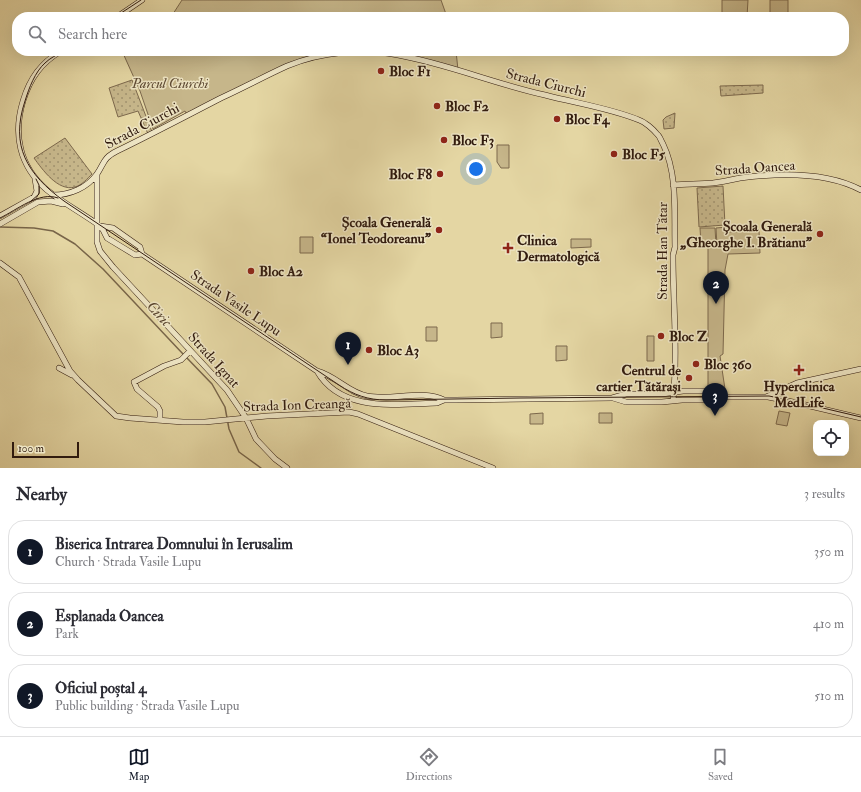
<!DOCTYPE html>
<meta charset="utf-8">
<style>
body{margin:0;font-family:"IM FELL Double Pica",serif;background:#f7f7f7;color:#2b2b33}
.controls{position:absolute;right:12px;bottom:12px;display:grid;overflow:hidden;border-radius:8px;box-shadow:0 4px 16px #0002}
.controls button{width:36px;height:36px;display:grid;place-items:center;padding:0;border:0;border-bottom:1px solid #e1e1e2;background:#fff;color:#2b2b33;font:20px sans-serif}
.scale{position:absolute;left:12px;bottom:10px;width:67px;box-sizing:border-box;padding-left:4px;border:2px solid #311b0e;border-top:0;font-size:11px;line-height:14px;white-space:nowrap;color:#311b0e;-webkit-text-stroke:3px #ede4c3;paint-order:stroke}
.you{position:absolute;left:476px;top:169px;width:14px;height:14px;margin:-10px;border:3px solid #fff;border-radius:50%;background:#1a73e8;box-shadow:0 0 0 6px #1a73e833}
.badge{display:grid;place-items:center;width:26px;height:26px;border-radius:50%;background:#111827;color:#fff;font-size:13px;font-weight:700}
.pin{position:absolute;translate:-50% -33px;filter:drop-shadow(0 1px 2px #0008)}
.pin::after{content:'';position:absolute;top:21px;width:14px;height:12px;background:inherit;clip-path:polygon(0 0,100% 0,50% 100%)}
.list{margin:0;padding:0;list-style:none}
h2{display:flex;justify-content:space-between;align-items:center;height:52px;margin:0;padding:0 16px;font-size:17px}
h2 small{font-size:13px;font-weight:400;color:#7c7c81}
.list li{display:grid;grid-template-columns:26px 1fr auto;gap:12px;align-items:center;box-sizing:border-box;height:64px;margin:0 8px 8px;padding:0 8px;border:1px solid #e1e1e2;border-radius:16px}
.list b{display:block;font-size:15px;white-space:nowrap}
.list p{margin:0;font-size:13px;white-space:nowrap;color:#7c7c81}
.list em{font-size:13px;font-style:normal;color:#7c7c81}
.icon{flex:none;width:22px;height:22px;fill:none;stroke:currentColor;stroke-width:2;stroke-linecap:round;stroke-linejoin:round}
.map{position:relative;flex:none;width:861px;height:468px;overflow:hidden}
.search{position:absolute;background:#fff;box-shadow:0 4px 16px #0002;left:12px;right:12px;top:12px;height:44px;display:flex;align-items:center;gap:10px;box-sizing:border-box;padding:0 14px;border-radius:16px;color:#7c7c81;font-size:15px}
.sheet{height:268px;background:#fff}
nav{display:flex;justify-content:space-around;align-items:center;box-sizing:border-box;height:56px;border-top:1px solid #e1e1e2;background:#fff;font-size:11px;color:#7c7c81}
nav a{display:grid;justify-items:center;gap:2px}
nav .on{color:#111827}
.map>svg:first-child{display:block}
.grass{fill:url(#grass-dots);stroke:#7c684c}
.green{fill:#c6b68a;stroke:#7c684c}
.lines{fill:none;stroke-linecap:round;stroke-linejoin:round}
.stream{stroke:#786549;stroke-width:1.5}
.secondary-casing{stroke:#311b0e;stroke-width:6}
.secondary{stroke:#ede4c3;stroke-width:5}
.tram{stroke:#311b0e;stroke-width:1}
.poi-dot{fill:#8f2418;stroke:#ede4c3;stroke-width:1.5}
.labels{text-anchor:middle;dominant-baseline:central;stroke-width:3;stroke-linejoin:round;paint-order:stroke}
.poi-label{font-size:14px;font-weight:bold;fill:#311b0e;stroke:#ede4c3;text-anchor:start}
.park-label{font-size:14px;font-style:italic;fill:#5e4a33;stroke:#ede4c3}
.street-label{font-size:14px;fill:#311b0e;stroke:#ede4c3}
.water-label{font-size:15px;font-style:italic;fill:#5a4630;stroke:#ede4c3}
</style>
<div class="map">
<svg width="861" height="468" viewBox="0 0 861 468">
<defs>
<pattern id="grass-dots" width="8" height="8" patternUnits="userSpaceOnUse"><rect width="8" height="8" fill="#c6b68a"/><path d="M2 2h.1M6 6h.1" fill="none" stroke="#a1936f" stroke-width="1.8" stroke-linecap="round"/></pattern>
</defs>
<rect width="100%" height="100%" fill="#e4d6a3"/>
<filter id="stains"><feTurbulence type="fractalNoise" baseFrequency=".005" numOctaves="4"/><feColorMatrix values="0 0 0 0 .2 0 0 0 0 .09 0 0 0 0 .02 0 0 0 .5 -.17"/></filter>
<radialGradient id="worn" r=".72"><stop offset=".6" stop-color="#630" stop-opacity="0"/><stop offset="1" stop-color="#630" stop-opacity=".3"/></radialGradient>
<!-- grass -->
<path class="grass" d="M 132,80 L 152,132 L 148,134 L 138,111 L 118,117 L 109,88 Z
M 763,85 L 763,93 L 721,96 L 720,86 Z
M 675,113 L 674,128 L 664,129 L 663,120 L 666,117 Z
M 65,138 L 92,174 C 87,179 82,185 75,187 C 58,192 42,169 34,158 Z
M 723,186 L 725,225 L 699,227 L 697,188 Z"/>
<!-- green -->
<path class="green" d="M 182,0 L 441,0 L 447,17 L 171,17 Z
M 722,0 L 748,0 L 747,17 L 722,17 Z
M 770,0 L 788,0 L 788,17 L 770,17 Z
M 122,51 L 456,51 L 458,70 L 397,55 L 347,52 L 292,64 L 187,115 L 185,111 L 153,129 L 140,91 Z
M 497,145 L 509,145 L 509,168 L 501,168 L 497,162 Z
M 727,227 L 727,232 L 759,231 L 760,253 L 728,254 L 725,270 L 723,354 L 720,356 L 725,389 L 708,390 L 708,246 L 717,246 L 716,228 Z
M 700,228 L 715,228 L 716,245 L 701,245 Z
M 300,237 L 313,237 L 313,253 L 300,253 Z
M 571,239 L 591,239 L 591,247 L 571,248 Z
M 491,323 L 502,323 L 502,337 L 491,338 Z
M 426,327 L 437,327 L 437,341 L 426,341 Z
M 647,336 L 654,336 L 654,361 L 647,361 Z
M 556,346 L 567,346 L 567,360 L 556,361 Z
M 779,411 L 790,413 L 787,426 L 776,424 Z
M 543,413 L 543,424 L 530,424 L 530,414 Z
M 599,413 L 612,413 L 612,423 L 599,423 Z"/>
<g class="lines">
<!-- stream -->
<path class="stream" d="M 0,227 L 34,228 L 53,231 L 75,244 L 103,269 L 183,354
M 186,357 L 212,384 L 225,407 L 229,429 L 239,452 L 261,468"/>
<defs>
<path id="secondary" d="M 117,17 L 142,0
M 61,51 C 41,63 30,78 23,101 C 13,134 19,166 47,190 C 63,203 82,213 100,226 L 103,230 L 107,238 L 135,255 L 142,254 L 317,371 C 336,376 349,393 367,396 C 392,401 422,389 444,400
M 97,174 L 97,242 L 100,251 L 113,267 L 227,390 L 246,418 L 256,439 L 275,459 L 287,468
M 673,185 C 687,184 700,184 713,183 C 722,182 731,180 740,178 C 778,173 827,172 861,190
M 53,195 C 70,195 87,188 97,174 C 105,162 103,158 117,151 C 152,134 186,116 221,98 C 243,88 265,76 287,66 C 321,52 362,48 398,55 C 448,64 495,84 545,95 C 575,103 610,108 639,120 C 645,122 653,129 657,134 C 660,136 661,141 663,144 C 678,175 674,213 675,247 L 673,255 C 673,303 678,353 673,401
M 0,216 L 34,197 L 37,191 L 35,179
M 0,224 L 38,202 L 51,201 L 63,204
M 100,226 L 113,228 L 140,247 L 142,254
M 0,263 L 19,277 L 70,371 L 78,380 L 116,416 L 130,418 L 183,422 L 205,422 L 267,416 L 349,412 L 358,414 L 493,468
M 59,368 L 72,375
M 317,371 C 341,413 396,404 437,403 L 444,400 L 456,400 L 612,398 L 626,394 L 662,394 L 683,391 L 707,391 L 720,397
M 768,397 L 793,402 L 861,418
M 613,398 L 626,402 L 662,402 L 682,400 L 707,400 L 720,397 L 766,397 L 797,383 L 861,369
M 160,420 L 160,411 L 158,407 L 137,389 L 134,382 L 164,366 L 181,360 L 190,351"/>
</defs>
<!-- secondary casing -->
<use href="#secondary" class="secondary-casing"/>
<!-- secondary -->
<use href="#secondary" class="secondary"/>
<!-- tram -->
<path class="tram" d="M 115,17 L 141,0
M 63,51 C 57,55 50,58 45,63 C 35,72 29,88 25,101 C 10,146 27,174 64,201 L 339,385 C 354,395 368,400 386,400 L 520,398 L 769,396 L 793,401 L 861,417
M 30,202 L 39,194 L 39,185 L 36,179
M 0,218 C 17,210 39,191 58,198"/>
</g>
<!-- markers -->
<g class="poi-dot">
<circle cx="381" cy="71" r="4"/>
<circle cx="437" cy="106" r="4"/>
<circle cx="557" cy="119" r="4"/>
<circle cx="444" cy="140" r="4"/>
<circle cx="614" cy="154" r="4"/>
<circle cx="440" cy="174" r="4"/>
<circle cx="439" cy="230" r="4"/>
<circle cx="820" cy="234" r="4"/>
<path d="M506 242h4v4h4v4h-4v4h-4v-4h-4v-4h4z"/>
<circle cx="251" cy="271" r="4"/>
<circle cx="661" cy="336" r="4"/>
<circle cx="369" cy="350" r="4"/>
<circle cx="696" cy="364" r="4"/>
<path d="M797 364h4v4h4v4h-4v4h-4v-4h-4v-4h4z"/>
<circle cx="689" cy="378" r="4"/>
</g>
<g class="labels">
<!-- poi labels -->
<g class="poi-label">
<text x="389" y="71">Bloc F1</text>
<text x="445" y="106">Bloc F2</text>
<text x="565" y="119">Bloc F4</text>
<text x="452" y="140">Bloc F3</text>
<text x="622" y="154">Bloc F5</text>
<text x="432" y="174" text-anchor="end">Bloc F8</text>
<text x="431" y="222" text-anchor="end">Școala Generală<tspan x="431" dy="16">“Ionel Teodoreanu”</tspan></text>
<text x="812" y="226" text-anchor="end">Școala Generală<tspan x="812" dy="16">„Gheorghe I. Brătianu”</tspan></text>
<text x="517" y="240">Clinica<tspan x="517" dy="16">Dermatologică</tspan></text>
<text x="259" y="271">Bloc A2</text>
<text x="669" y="336">Bloc Z</text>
<text x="377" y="350">Bloc A3</text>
<text x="704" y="364">Bloc 360</text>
<text x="681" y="370" text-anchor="end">Centrul de<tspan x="681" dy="16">cartier Tătărași</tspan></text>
<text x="799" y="386" text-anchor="middle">Hyperclinica<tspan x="799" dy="16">MedLife</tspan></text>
</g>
<!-- park labels -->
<g class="park-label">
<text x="170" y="83">Parcul Ciurchi</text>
</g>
<!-- street labels -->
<g class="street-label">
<text transform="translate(546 83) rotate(14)">Strada Ciurchi</text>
<text transform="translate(142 126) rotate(-28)">Strada Ciurchi</text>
<text transform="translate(755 168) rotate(-4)">Strada Oancea</text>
<text transform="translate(662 251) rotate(-90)">Strada Han Tătar</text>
<text transform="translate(236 303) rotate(34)">Strada Vasile Lupu</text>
<text transform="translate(214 360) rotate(48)">Strada Ignat</text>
<text transform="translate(297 405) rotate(-2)">Strada Ion Creangă</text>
</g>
<!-- water labels -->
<g class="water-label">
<text transform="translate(159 314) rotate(47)">Ciric</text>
</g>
</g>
<rect width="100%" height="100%" filter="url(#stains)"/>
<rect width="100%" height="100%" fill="url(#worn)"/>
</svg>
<div class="controls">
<button><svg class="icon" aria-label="locate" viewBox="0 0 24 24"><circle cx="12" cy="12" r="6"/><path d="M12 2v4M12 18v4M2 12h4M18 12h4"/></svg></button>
</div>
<div class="scale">100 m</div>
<div class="you"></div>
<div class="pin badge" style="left:348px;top:365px">1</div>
<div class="pin badge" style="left:716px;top:304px">2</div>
<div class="pin badge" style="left:715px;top:416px">3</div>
<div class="search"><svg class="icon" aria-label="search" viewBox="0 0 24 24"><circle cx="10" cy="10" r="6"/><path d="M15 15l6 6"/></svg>Search here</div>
</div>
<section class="sheet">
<h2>Nearby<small>3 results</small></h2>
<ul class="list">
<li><span class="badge">1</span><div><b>Biserica Intrarea Domnului în Ierusalim</b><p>Church · Strada Vasile Lupu</p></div><em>350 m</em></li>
<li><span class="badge">2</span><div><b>Esplanada Oancea</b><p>Park</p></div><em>410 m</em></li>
<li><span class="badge">3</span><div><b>Oficiul poștal 4</b><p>Public building · Strada Vasile Lupu</p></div><em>510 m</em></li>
</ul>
</section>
<nav>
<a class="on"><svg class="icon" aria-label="map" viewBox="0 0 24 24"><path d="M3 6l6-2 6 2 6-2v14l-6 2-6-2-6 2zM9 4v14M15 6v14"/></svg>Map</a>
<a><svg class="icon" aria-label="directions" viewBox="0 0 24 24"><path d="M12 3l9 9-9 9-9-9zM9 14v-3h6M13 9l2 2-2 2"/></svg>Directions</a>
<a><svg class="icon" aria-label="saved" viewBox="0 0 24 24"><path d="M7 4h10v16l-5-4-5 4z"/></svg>Saved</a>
</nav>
